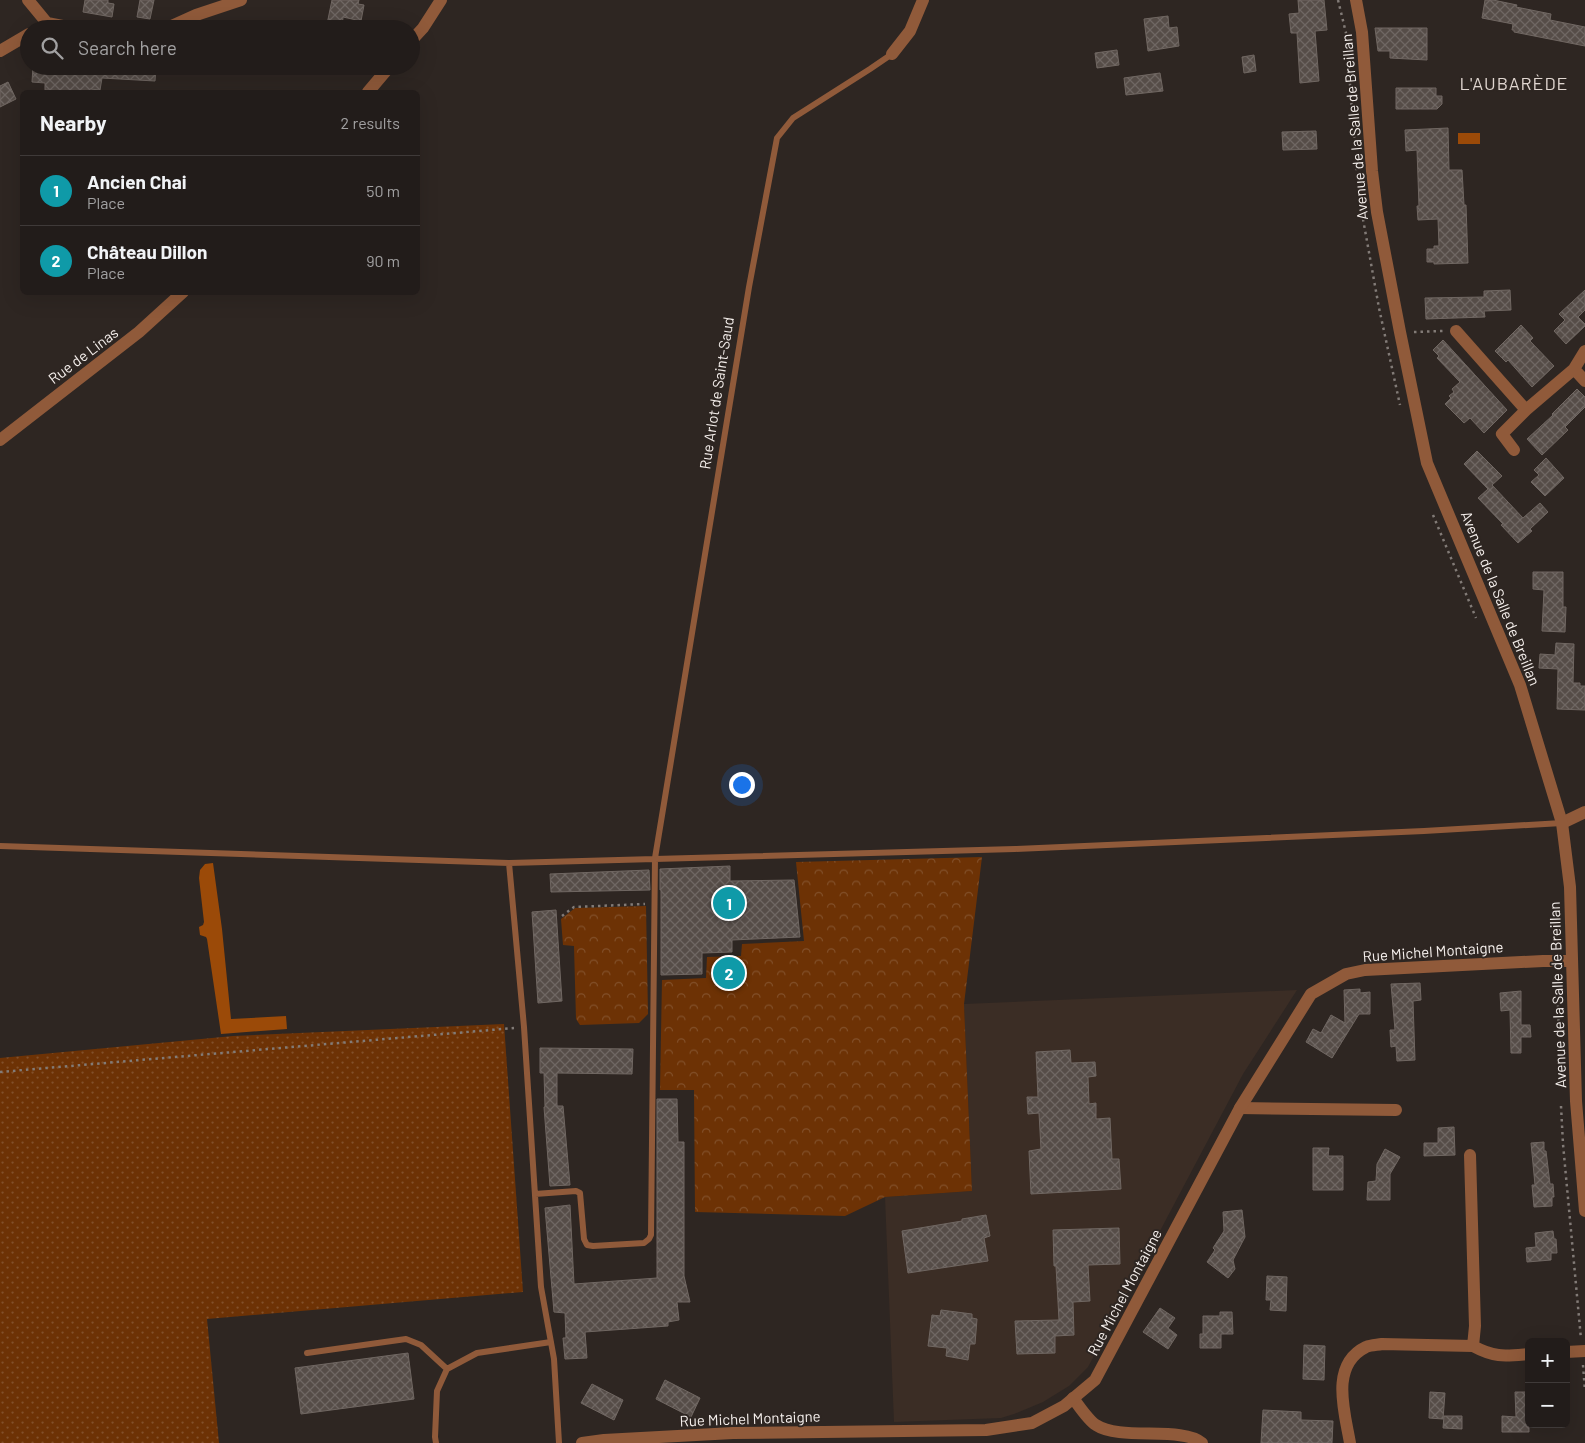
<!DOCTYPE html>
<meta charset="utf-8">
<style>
body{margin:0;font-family:Barlow,sans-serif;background:#2a2523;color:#f1f3f6}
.controls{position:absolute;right:15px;bottom:15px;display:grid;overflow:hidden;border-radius:8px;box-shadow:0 5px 20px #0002}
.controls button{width:45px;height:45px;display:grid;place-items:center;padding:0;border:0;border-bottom:1px solid #3f3a39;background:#221c1a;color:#f1f3f6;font:25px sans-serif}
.you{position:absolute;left:741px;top:784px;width:18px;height:18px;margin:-12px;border:4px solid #fff;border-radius:50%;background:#1a73e8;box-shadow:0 0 0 8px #1a73e833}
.badge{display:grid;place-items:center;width:32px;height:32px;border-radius:50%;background:#68c4f0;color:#fff;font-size:16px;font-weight:700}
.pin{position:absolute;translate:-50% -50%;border:2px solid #fff;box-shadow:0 1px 5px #0006}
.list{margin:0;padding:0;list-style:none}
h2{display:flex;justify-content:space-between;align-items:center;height:65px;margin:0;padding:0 20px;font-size:21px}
h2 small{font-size:16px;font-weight:400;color:#a2a1a2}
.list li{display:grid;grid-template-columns:32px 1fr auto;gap:15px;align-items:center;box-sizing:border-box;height:70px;padding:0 20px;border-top:1px solid #3f3a39}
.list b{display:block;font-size:19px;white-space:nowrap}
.list p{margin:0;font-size:16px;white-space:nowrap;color:#a2a1a2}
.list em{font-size:16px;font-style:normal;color:#a2a1a2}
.icon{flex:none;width:28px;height:28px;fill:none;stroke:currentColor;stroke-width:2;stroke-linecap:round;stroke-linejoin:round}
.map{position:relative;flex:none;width:1585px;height:1443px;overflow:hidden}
.search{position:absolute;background:#221c1a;box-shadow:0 5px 20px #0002;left:20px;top:20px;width:400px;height:55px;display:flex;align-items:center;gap:12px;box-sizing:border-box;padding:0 18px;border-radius:28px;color:#a2a1a2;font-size:19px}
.panel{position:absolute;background:#221c1a;box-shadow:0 5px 20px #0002;left:20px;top:90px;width:400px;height:205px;border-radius:8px}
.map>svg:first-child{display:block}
.built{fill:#3b2d25}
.grass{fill:url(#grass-dots)}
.forest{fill:url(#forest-crowns)}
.water{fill:#9b4a08}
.building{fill:url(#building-cross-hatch);stroke:#706762}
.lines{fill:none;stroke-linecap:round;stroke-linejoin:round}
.path{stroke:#827b77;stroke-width:2.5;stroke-dasharray:2.5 4;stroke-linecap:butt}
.service{stroke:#905a3a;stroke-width:6}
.minor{stroke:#905a3a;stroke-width:12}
.tertiary{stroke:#905a3a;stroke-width:12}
.labels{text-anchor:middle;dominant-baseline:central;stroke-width:4;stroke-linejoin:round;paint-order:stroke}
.street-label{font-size:15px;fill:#f6f0ed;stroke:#2e2622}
.quarter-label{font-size:18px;letter-spacing:1px;fill:#e0d6d0;stroke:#2e2622}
</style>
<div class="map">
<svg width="1585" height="1443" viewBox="0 0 1585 1443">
<defs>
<pattern id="grass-dots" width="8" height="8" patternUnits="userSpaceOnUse" patternTransform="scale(1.25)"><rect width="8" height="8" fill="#6d3205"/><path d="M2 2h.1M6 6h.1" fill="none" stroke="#82502a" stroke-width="1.8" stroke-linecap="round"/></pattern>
<pattern id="forest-crowns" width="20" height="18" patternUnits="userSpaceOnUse" patternTransform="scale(1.25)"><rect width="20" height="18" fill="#6d3205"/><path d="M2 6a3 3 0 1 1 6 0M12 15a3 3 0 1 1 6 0" fill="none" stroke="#82502a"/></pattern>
<pattern id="building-cross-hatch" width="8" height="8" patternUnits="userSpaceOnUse" patternTransform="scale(1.25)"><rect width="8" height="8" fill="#564d48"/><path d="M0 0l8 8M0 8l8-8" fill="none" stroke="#6f6763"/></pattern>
</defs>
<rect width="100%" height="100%" fill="#2e2622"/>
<!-- built -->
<path class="built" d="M 1297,990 L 1243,1074 L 1088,1367 L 1069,1386 L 1043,1402 L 1014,1414 L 1001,1418 L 894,1422 L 885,1197 L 972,1191 L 964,1004 Z"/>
<!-- grass -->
<path class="grass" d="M 504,1024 L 523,1292 L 207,1319 L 219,1443 L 0,1443 L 0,1058 L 233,1036 Z"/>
<!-- forest -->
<path class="forest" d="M 982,857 L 964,1004 L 972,1191 L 885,1197 L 845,1216 L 695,1212 L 694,1090 L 660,1090 L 662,980 L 706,978 L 707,957 L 741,956 L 742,944 L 804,941 L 796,862 Z
M 646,906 L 648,1014 L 639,1023 L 580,1025 L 576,1019 L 574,946 L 563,945 L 561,919 L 575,908 Z"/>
<!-- water -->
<path class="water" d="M 1480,133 L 1480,144 L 1458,144 L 1458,133 Z
M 213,863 L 222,929 L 231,1019 L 286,1016 L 287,1029 L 221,1034 L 207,939 L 206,937 L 200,935 L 199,927 L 203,925 L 204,922 L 199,878 L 200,870 L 205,864 Z"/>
<!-- building -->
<path class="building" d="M 85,0 L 108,0 L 108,3 L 114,4 L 112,17 L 83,12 Z
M 140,0 L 154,0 L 150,19 L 137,17 Z
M 332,0 L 359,0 L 358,4 L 364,5 L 361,21 L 343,17 L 342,29 L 326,29 Z
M 1298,0 L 1324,0 L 1327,30 L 1315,31 L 1319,81 L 1300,83 L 1297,33 L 1291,33 L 1289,14 L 1299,13 Z
M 1485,0 L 1493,0 L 1517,5 L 1516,7 L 1551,14 L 1550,20 L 1585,27 L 1585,46 L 1514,32 L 1514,30 L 1512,30 L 1513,24 L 1482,18 Z
M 1168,16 L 1169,28 L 1177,27 L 1179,46 L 1148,51 L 1144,19 Z
M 1375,28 L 1427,28 L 1427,60 L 1390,58 L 1390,51 L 1378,51 Z
M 1117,50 L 1119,65 L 1097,68 L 1095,53 Z
M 1254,55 L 1256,71 L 1244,73 L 1242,57 Z
M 33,66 L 156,66 L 155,81 L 102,78 L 100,90 L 90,89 L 90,92 L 45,90 L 45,83 L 32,82 Z
M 1160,73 L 1163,91 L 1126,95 L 1124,78 Z
M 8,82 L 16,99 L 0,107 L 0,86 Z
M 1396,88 L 1436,88 L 1436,96 L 1442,96 L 1442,104 L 1437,109 L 1396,109 Z
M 1448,128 L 1449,170 L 1462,170 L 1464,205 L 1466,205 L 1468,263 L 1434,264 L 1434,262 L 1427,262 L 1427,249 L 1434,249 L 1434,246 L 1439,246 L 1438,219 L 1418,220 L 1417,206 L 1419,206 L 1417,150 L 1406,151 L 1405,130 Z
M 1316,131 L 1317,149 L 1283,150 L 1282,132 Z
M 1510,290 L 1511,310 L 1484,311 L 1485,317 L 1426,319 L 1425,298 L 1484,297 L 1484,291 Z
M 1585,290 L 1585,310 L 1578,317 L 1585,324 L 1585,326 L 1566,344 L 1554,331 L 1565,320 L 1559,314 Z
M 1521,325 L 1533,338 L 1530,341 L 1554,366 L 1532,387 L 1508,360 L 1506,362 L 1495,351 Z
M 1443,340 L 1507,410 L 1484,433 L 1470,418 L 1464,423 L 1445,404 L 1451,398 L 1449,396 L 1454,392 L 1452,389 L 1460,382 L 1437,358 L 1439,356 L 1433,350 Z
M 1577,389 L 1585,397 L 1585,407 L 1565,427 L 1568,430 L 1542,455 L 1527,439 L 1553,415 L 1552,414 Z
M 1477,451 L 1502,476 L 1492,485 L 1523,518 L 1540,503 L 1548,512 L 1530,529 L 1532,531 L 1518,543 L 1501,525 L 1503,524 L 1478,498 L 1488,489 L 1464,464 Z
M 1546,458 L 1564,478 L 1545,496 L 1531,482 L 1539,475 L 1534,470 Z
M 1533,572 L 1563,572 L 1563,607 L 1566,607 L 1565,632 L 1542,631 L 1544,590 L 1533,589 Z
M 1556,643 L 1574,644 L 1573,683 L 1580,683 L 1580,686 L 1585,686 L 1585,710 L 1557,709 L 1558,669 L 1539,668 L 1540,654 L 1555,655 Z
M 730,866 L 730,881 L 794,880 L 800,937 L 732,940 L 732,952 L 702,953 L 702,974 L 661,975 L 661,890 L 660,890 L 660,869 Z
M 649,870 L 650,890 L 551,892 L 550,874 Z
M 556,910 L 562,1001 L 538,1003 L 532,912 Z
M 1420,983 L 1421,1000 L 1413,1001 L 1415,1060 L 1397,1061 L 1396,1046 L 1391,1047 L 1390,1030 L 1395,1030 L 1391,984 Z
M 1360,989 L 1360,993 L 1370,992 L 1370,1014 L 1359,1014 L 1332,1058 L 1306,1042 L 1313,1029 L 1321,1033 L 1331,1015 L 1345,1023 L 1344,990 Z
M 1521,991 L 1521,1025 L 1530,1025 L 1531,1037 L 1521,1037 L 1521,1053 L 1511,1053 L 1510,1010 L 1501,1011 L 1500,993 Z
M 540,1048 L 633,1049 L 632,1074 L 557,1073 L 557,1106 L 563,1106 L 570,1185 L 550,1186 L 544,1107 L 545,1107 L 544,1073 L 540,1073 Z
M 1070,1050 L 1071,1063 L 1095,1062 L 1096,1076 L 1088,1077 L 1089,1104 L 1096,1103 L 1096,1119 L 1110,1118 L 1112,1159 L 1119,1159 L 1121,1189 L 1031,1194 L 1029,1151 L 1041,1149 L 1039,1113 L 1028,1114 L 1027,1097 L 1038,1097 L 1036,1052 Z
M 657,1099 L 677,1099 L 678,1142 L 684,1142 L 684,1276 L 690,1302 L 677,1302 L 679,1320 L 668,1322 L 668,1326 L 585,1332 L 587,1358 L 565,1359 L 563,1338 L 566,1338 L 565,1313 L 554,1312 L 545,1208 L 570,1205 L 574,1284 L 657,1278 Z
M 1454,1127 L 1455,1155 L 1424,1156 L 1424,1143 L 1438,1143 L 1438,1128 Z
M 1544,1142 L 1544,1151 L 1546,1151 L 1550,1184 L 1553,1184 L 1554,1197 L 1552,1197 L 1552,1206 L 1534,1207 L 1532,1185 L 1535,1185 L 1531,1143 Z
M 1313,1148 L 1329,1148 L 1328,1156 L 1343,1156 L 1343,1190 L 1313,1190 Z
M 1385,1149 L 1400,1157 L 1390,1174 L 1390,1200 L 1367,1200 L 1368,1182 L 1376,1181 L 1377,1164 Z
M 1242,1210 L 1245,1237 L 1233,1260 L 1235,1269 L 1228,1278 L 1207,1262 L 1215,1250 L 1213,1248 L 1224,1231 L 1223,1212 Z
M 986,1215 L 990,1236 L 984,1238 L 988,1261 L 908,1273 L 902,1231 L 962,1221 L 962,1219 Z
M 1119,1228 L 1120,1264 L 1088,1265 L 1090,1301 L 1073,1302 L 1074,1335 L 1055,1336 L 1055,1353 L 1017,1354 L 1015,1321 L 1059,1320 L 1056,1266 L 1054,1266 L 1053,1230 Z
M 1553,1231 L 1554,1239 L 1556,1239 L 1557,1253 L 1551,1253 L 1551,1260 L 1527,1262 L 1526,1248 L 1536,1247 L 1535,1233 Z
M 1267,1276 L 1287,1277 L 1286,1311 L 1270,1310 L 1271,1300 L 1266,1300 Z
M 1160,1308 L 1175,1318 L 1168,1328 L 1177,1335 L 1168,1349 L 1143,1332 Z
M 941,1310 L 972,1314 L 972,1318 L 977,1319 L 975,1344 L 970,1344 L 968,1360 L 946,1356 L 947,1348 L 928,1346 L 932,1315 L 940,1316 Z
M 1220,1312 L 1232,1312 L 1233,1334 L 1221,1334 L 1221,1348 L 1200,1348 L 1200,1334 L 1203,1334 L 1203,1316 L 1220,1316 Z
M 1304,1345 L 1325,1346 L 1324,1380 L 1303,1379 Z
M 408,1353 L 414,1399 L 301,1414 L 295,1368 Z
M 665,1380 L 700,1398 L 691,1417 L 656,1399 Z
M 592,1384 L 623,1400 L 614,1420 L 581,1403 Z
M 1430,1392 L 1445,1393 L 1443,1419 L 1429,1418 Z
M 1515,1392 L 1529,1392 L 1529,1432 L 1502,1432 L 1502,1416 L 1516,1417 Z
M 1263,1410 L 1301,1412 L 1301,1420 L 1333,1421 L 1332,1443 L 1261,1443 Z
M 1444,1416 L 1462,1416 L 1462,1429 L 1443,1428 Z"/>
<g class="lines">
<!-- path -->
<path class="path" d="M 1338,0 L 1346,33 L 1358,187 L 1362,211
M 1363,219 L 1379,308 L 1400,405
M 1414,332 L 1443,331
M 1433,515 L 1476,618
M 562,916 L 574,907 L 645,904
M 1557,973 L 1559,1038
M 0,1072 L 514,1028
M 1561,1106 L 1563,1144 L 1581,1339
M 1583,1365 L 1585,1391"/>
<!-- service -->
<path class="service" d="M 0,846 L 509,863
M 535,1194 L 576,1191 L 580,1193 L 584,1239 L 587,1245 L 593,1246 L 644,1243 L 649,1239 L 651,1235 L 655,858 L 749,287 L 777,138 L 793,118 L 870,69 L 892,54
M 307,1353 L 406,1339 L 421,1345 L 447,1369
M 436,1443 L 435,1437 L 437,1391 L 447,1369 L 477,1353 L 551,1342
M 559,1443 L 554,1359 L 541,1287 L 524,1027 L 509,863 L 1015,849 L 1424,831 L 1562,823"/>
<!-- minor -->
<path class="minor" d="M 28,0 L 47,23
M 38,29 L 47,23 L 78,29
M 165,29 L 196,15 L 241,0
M 411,41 L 423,28 L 441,0
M 0,51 L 29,34
M 892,54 L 910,31 L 923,0
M 368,92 L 390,66
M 1456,331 L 1526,410
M 1585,351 L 1574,369 L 1585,381
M 0,440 L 139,332 L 183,292
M 1514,450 L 1502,434 L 1526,410 L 1574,369
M 1562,823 L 1585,812
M 1240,1108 L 1396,1110
M 1470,1155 L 1475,1326 L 1473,1346
M 1566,1352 L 1585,1351
M 1073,1398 C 1079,1406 1088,1420 1096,1425 C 1120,1441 1182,1426 1202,1443
M 1350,1443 C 1345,1413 1329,1365 1366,1347 C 1371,1345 1377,1345 1382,1344 L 1473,1346 C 1495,1358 1505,1356 1529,1354"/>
<!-- tertiary -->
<path class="tertiary" d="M 1356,0 L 1362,32 L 1372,171 L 1377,212 L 1400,332 L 1427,463 L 1520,685 L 1562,823 L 1570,887 L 1576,1101 L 1585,1211
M 582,1443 L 604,1440 L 733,1433 L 986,1430 L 1032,1423 L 1064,1406 L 1095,1380 L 1240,1108 L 1311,994 L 1346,974 L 1365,970 L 1543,961 L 1572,961"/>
</g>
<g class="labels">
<!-- street labels -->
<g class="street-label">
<text transform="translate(1354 127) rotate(-95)">Avenue de la Salle de Breillan</text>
<text transform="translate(83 355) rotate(-37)">Rue de Linas</text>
<text transform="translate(716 393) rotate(-81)">Rue Arlot de Saint-Saud</text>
<text transform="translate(1501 598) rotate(68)">Avenue de la Salle de Breillan</text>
<text transform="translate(1433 951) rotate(-4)">Rue Michel Montaigne</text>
<text transform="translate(1557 995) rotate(-92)">Avenue de la Salle de Breillan</text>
<text transform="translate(1124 1292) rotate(-62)">Rue Michel Montaigne</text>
<text transform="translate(750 1418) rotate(-2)">Rue Michel Montaigne</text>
</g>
<!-- quarter labels -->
<g class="quarter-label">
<text x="1514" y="83">L'AUBARÈDE</text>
</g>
</g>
</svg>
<div class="controls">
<button>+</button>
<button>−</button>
</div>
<div class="you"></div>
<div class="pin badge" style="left:729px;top:903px;background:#0f9aa8">1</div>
<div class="pin badge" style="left:729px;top:973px;background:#0f9aa8">2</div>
<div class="search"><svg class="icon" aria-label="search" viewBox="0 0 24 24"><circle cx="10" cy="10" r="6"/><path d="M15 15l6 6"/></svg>Search here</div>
<section class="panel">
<h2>Nearby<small>2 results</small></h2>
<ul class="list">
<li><span class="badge" style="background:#0f9aa8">1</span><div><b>Ancien Chai</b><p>Place</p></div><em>50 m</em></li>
<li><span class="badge" style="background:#0f9aa8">2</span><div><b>Château Dillon</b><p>Place</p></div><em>90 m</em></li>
</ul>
</section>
</div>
